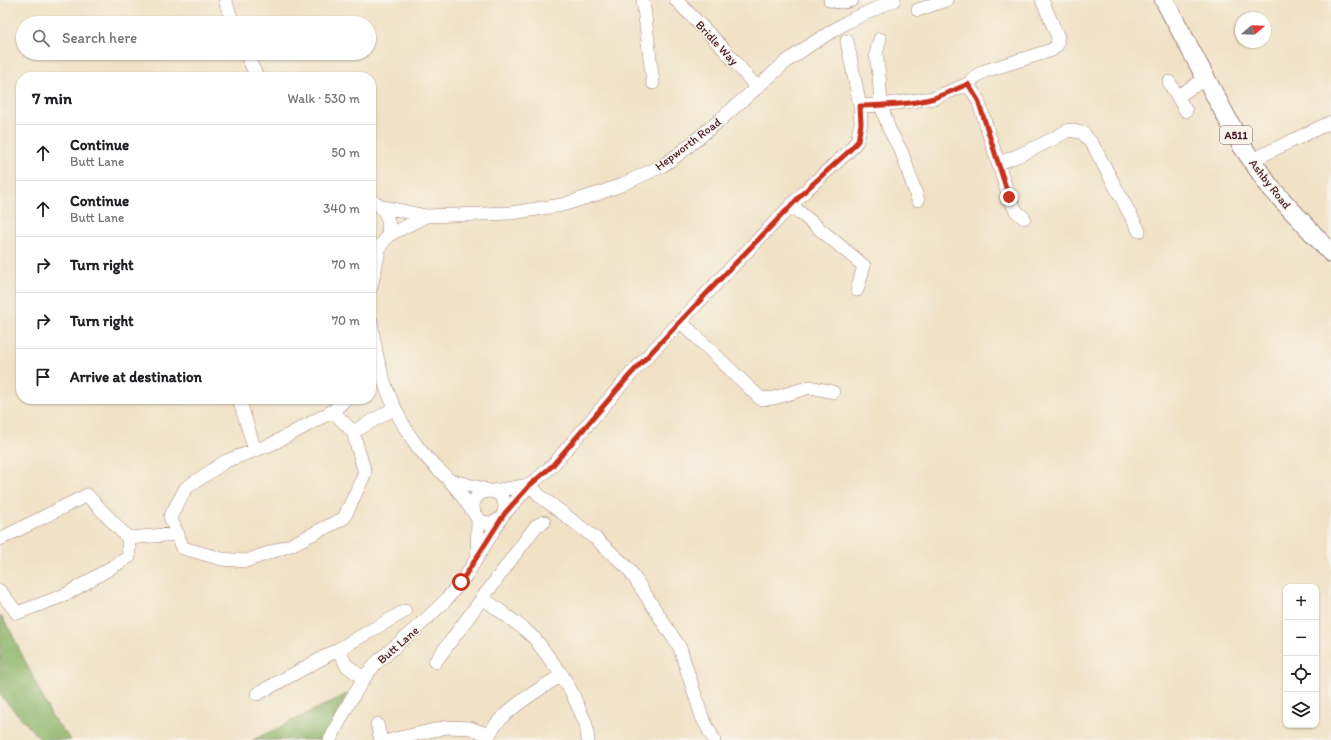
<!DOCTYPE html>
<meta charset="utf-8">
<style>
body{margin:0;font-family:Itim,sans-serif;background:#f6f6f6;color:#202124}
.controls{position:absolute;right:12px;bottom:12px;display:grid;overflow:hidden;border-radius:8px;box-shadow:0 1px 3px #0004}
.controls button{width:36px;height:36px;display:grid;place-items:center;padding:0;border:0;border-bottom:1px solid #e0e0e0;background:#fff;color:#202124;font:20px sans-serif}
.compass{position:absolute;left:1235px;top:12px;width:36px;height:36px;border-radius:50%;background:#fff;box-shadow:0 1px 3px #0004;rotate:71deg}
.stop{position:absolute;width:12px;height:12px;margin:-9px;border:3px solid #c8321e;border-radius:50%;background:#fff}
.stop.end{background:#c8321e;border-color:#fff;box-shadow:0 1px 4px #0008}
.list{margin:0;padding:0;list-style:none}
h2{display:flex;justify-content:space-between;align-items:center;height:52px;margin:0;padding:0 16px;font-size:17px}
h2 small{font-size:13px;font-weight:400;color:#757577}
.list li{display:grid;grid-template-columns:26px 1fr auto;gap:12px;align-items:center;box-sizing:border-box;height:56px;padding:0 16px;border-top:1px solid #e0e0e0}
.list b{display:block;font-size:15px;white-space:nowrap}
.list p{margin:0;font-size:13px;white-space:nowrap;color:#757577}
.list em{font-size:13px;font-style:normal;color:#757577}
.icon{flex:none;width:22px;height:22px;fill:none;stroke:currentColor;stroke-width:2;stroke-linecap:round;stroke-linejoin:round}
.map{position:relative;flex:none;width:1331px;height:740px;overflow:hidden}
.search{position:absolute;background:#fff;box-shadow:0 1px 3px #0004;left:16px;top:16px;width:360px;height:44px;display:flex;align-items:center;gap:10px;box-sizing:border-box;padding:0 14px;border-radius:22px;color:#757577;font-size:15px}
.panel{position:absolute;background:#fff;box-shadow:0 1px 3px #0004;left:16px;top:72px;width:360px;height:332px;border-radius:16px}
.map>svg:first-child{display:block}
.forest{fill:#8eb66c;stroke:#6c6a4c}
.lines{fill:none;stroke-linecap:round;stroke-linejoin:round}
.minor-casing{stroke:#9e8078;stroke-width:14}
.highway-casing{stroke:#9e8078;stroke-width:20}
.minor{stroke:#fff;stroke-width:13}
.highway{stroke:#fff;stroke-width:18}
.route{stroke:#c8321e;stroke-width:5}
.labels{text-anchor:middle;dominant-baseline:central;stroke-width:3;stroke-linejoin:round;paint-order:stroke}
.shield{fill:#f7f3e8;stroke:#7e5f64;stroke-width:1}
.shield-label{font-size:11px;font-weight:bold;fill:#4a1f2b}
.street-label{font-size:12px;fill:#4a1f2b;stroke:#f7f3e8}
</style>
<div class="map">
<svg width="1331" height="740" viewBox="0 0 1331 740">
<rect width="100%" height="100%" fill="#f7f3e8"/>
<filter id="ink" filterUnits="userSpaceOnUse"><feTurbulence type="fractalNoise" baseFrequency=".025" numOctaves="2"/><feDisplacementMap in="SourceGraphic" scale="8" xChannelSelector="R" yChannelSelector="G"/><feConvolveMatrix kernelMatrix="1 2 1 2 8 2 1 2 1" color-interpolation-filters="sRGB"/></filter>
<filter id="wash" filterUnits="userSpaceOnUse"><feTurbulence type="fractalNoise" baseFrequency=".012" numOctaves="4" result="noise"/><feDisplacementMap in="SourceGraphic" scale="16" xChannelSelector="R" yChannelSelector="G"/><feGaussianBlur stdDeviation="0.9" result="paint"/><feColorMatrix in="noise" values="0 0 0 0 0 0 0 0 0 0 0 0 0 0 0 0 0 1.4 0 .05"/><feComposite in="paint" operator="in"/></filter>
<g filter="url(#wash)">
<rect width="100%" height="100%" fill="#f1e2c6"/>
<!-- forest -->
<path class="forest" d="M 0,615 L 10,630 L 52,717 L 71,740 L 41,740 L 0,695 Z
M 347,694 L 323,740 L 253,740 Z"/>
</g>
<g filter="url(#ink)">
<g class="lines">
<defs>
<path id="minor" d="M 225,0 L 233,23
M 643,0 L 653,83
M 676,0 L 724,49 L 757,88
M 830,0 C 838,3 844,3 852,0
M 918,10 L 946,0
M 880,39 L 876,54 L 879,75 L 881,105 L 889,129 L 902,153 L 918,200
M 246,53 L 257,77
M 1169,82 L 1186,111
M 968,84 L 978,100 L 1009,197 L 1016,211 L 1024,218
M 1178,96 L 1205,79
M 860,106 L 881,105 L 934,98 L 968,84 L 976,76 L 985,71 L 1052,50 L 1057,45 L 1058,37 L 1042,0
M 1252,160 L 1331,122
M 998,163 C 1023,155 1046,143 1069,130 L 1083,133 L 1093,145 L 1139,231
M 371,201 C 394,209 395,243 371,251
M 379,206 L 426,216 L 511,213 L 562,205 L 600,193 L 621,185 L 662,166 L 679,154 L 721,119 L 787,61 L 813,43 L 847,22 L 894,0
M 792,206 L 864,266 L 857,290
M 387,236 L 426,216
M 371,287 L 380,246
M 371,321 C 376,365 390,409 417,446 C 426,458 437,468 448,479 C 458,489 466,502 474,513
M 680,321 L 761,399 L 774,398 L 810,387 L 833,392
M 239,399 L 255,450
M 333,411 L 346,399
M 353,432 L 333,411 L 272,444 L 226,461 L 186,488 L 170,517 L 183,548 L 222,559 L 246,561 L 291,545 L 344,518 L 365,473 L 353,432 L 395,408
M 449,480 L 487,490
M 530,485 L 540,496 L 595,538 L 628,568 L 680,648 L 702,717 L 714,740
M473 507a16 16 0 1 1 32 0a16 16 0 1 1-32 0Z
M 493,491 L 530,485
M 505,513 L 530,485 L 552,466 L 629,376 L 725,274 L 805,191 L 848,152 L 857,141 L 861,123 L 860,106 L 847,41
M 128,538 L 178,534
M 0,539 L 87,495 L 128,538 L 129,557 L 65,595 L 17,613 L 0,591
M 477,555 L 478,519
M 483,598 L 524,629 L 535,639 L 562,675
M 435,662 L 536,526 L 544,522
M 364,679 L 346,665 L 339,649 L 405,611
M 257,694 L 339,649
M 377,724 L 381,740
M 330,740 C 343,714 356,687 375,664 L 423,622 L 446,600 L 467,574 L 500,520
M 391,740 L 447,727 L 470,728 L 489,735
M 488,740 C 491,717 542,687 562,675 L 572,693 L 586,724 L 588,740"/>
<path id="highway" d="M 1164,0 L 1242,146 L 1270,187 L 1331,253"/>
</defs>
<!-- minor casing -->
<use href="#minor" class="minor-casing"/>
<!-- highway casing -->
<use href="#highway" class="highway-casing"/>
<!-- minor -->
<use href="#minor" class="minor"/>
<!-- highway -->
<use href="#highway" class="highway"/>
</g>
</g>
<g class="lines" filter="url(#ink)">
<!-- route -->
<path class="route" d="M 461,582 L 505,513 L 530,485 L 552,466 L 629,376 L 725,274 L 805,191 L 848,152 L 858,141 L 861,124 L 860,106 C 884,105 910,105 934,98 C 945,94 957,89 968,84 L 978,100 L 1009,197"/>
</g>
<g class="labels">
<!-- shield labels -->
<rect class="shield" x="1220" y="126" width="32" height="18" rx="3"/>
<g class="shield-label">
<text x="1236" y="135">A511</text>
</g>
<!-- street labels -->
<g class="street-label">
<text transform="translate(717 43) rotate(47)">Bridle Way</text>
<text transform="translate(688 144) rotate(-37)">Hepworth Road</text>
<text transform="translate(1270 184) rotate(52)">Ashby Road</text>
<text transform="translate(398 645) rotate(-41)">Butt Lane</text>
</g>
</g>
</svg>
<div class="controls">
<button>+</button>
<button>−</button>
<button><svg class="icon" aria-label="locate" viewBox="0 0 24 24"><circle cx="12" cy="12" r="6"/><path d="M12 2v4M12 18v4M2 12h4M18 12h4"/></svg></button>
<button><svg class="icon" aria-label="layers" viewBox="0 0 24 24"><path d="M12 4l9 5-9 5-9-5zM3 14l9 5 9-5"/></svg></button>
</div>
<svg class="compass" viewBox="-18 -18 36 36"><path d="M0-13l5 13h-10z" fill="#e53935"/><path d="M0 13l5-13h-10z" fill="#757577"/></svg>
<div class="stop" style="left:461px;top:582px"></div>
<div class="stop end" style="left:1009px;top:197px"></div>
<div class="search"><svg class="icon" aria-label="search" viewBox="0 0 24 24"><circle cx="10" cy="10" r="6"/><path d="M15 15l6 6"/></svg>Search here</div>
<section class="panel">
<h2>7 min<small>Walk · 530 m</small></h2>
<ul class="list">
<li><svg class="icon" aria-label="ahead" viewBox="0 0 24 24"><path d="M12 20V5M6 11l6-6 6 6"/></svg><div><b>Continue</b><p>Butt Lane</p></div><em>50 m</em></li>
<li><svg class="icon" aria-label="ahead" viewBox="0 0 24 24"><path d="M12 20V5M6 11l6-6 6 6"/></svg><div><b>Continue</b><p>Butt Lane</p></div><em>340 m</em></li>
<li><svg class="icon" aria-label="right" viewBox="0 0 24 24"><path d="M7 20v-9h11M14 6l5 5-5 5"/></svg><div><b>Turn right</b></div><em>70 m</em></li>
<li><svg class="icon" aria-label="right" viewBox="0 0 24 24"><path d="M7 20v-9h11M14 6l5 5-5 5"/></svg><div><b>Turn right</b></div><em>70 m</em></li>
<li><svg class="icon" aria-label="arrive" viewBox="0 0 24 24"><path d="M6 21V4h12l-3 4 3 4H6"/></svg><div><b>Arrive at destination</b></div></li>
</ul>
</section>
</div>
